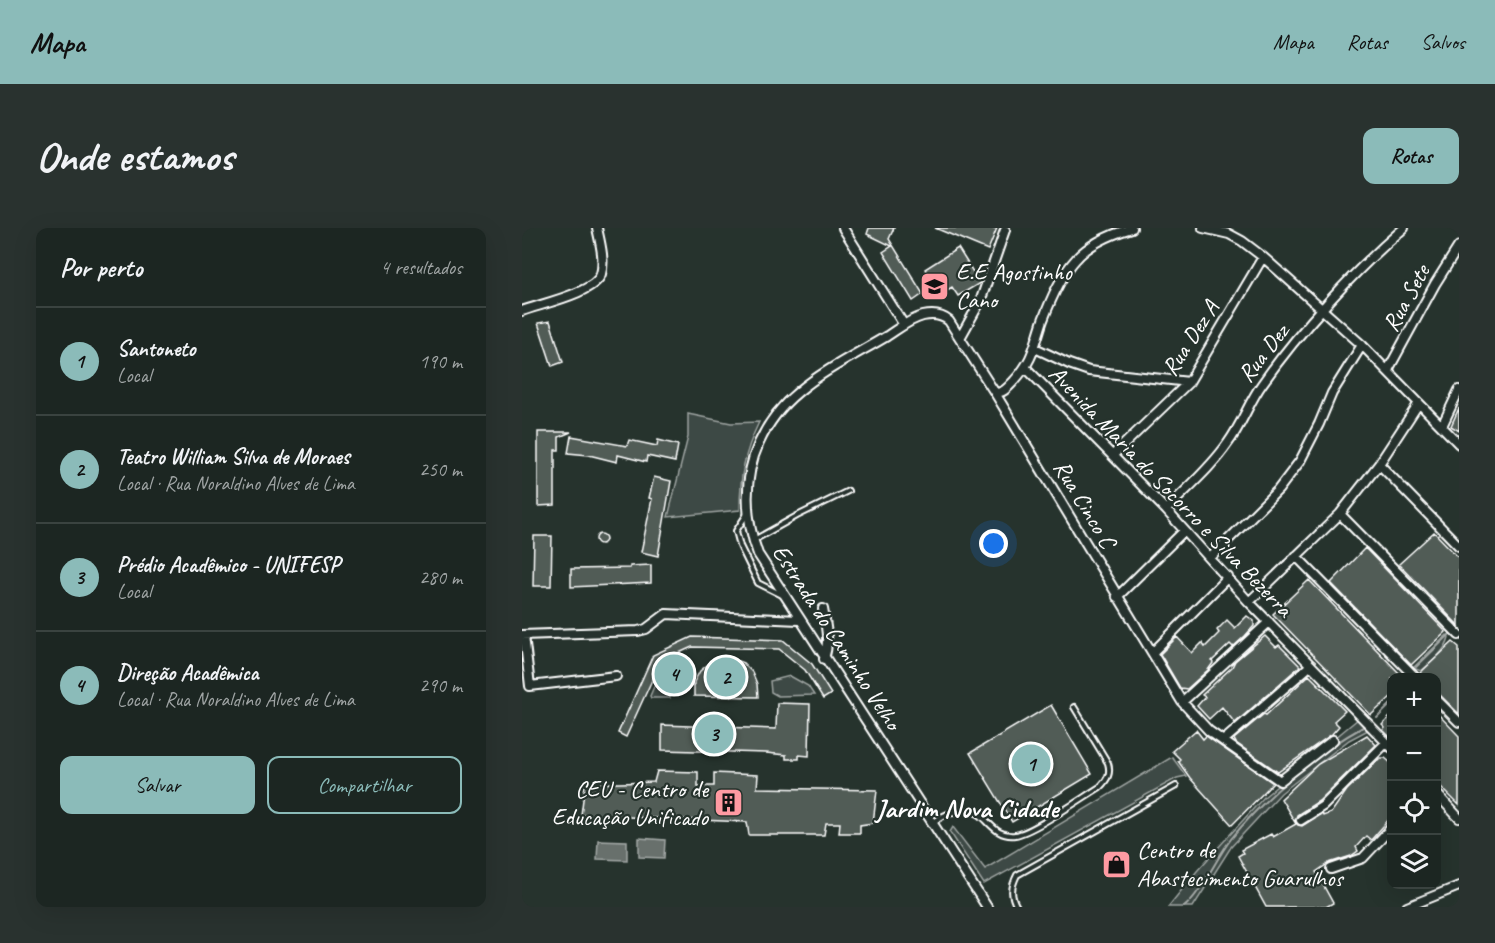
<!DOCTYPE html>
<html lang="pt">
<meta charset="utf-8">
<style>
body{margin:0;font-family:Caveat,sans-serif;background:#29322f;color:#f1f3f6}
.controls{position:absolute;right:18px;bottom:18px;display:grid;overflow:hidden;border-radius:12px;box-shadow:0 6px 24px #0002}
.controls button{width:54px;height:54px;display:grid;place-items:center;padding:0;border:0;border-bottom:2px solid #3a4340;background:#1c2622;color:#f1f3f6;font:30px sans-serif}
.you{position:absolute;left:472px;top:316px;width:21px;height:21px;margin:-15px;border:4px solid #fff;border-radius:50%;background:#1a73e8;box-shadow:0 0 0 9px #1a73e833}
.badge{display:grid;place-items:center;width:39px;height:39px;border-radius:50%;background:#8bbbb9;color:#111;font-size:20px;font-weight:700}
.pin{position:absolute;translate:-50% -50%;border:3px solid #fff;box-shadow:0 2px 6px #0006}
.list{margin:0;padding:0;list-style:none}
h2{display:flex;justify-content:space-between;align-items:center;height:78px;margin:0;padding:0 24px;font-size:26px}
h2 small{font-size:20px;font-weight:400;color:#a0a5a5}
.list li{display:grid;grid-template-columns:39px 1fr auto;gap:18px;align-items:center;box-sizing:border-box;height:108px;padding:0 24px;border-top:2px solid #3a4340}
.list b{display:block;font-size:22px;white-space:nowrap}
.list p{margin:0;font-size:20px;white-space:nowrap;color:#a0a5a5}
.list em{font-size:20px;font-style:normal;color:#a0a5a5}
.actions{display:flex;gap:12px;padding:18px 24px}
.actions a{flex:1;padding:14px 0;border:2px solid #8bbbb9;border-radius:12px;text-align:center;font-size:21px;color:#8bbbb9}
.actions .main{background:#8bbbb9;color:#111}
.icon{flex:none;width:33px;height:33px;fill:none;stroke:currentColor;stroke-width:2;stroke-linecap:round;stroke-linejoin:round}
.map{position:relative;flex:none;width:937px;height:679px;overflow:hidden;border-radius:12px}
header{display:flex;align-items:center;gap:36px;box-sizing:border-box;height:84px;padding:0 30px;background:#8bbbb9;color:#111}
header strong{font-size:28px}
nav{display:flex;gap:33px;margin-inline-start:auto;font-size:21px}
.intro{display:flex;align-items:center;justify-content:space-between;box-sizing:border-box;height:144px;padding:0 36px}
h1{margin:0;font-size:42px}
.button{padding:15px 27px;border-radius:12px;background:#8bbbb9;color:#111;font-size:21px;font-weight:700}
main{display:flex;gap:36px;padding:0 36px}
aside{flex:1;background:#1c2622;border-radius:12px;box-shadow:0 6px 24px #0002}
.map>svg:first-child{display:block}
.green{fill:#3e4944;stroke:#9ea4a2;stroke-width:1.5}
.water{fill:#67706c;stroke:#a4a9a7;stroke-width:1.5}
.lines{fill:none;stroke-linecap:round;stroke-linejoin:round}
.stream{stroke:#a4a9a7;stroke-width:2}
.building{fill:#515c57;stroke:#fff;stroke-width:1.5}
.lane-casing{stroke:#fff;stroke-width:8}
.street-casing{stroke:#fff;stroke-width:12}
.lane{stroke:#26332d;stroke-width:4}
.street{stroke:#26332d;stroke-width:8}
.labels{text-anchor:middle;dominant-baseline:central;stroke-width:4.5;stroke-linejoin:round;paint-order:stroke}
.poi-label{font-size:24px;fill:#fff;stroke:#26332d;text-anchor:start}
.street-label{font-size:24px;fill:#fff;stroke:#26332d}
.quarter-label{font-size:27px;font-weight:bold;fill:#fff;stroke:#26332d}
</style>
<header>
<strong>Mapa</strong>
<nav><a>Mapa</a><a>Rotas</a><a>Salvos</a></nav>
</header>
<div class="intro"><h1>Onde estamos</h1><a class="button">Rotas</a></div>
<main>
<aside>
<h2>Por perto<small>4 resultados</small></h2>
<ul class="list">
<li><span class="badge">1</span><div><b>Santoneto</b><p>Local</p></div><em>190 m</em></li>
<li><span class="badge">2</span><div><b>Teatro William Silva de Moraes</b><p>Local · Rua Noraldino Alves de Lima</p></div><em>250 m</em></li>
<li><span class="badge">3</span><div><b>Prédio Acadêmico - UNIFESP</b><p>Local</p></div><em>280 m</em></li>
<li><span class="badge">4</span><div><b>Direção Acadêmica</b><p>Local · Rua Noraldino Alves de Lima</p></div><em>290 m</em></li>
</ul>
<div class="actions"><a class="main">Salvar</a><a>Compartilhar</a></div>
</aside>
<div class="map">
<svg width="937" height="679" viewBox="0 0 937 679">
<rect width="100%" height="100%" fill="#26332d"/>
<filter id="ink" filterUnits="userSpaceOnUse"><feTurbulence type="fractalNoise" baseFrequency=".0167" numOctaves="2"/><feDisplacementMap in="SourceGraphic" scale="12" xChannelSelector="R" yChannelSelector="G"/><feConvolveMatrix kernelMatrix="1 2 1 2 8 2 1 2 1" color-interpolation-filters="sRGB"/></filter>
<g filter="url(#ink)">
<!-- green -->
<path class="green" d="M 166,186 L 209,195 L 237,194 C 222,225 218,248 218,282 L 146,289 L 166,209 Z
M 925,407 L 927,409 C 924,423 910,434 899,443 L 891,440 Z
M 137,447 L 144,461 L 148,459 L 148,470 L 129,470 L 128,468 Z
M 268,448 L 286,458 L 292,467 L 256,468 L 249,464 L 248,453 Z
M 836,491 L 846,502 L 827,512 L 759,565 L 709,619 L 671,679 L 646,679 L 675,643 L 742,569 Z
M 650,529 L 664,548 L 655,550 L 462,656 L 428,604 L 431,599 L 463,641 Z"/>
<!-- water -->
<path class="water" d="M 117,610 L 143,612 L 142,630 L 117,629 Z
M 76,612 L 105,613 L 105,632 L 75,631 Z"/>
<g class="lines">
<!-- stream -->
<path class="stream" d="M 894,439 L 928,406
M 855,490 L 870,475
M 662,679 C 678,667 695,629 709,611 C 742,570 795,524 841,499"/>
</g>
<!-- building -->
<path class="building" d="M 347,0 L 372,0 L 367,11 L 401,66 L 391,73 L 361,24 L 370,18 L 345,6 Z
M 413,0 L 475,0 L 466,22 Z
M 436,20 L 458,55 L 436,68 L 430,59 L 419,66 L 403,41 Z
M 28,93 L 41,134 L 30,138 L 16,95 Z
M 937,180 L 937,203 L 929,198 Z
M 16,204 L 49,204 L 37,209 L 37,222 L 33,222 L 33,277 L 16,278 Z
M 49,208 L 105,218 L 107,212 L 135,218 L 136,212 L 156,217 L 153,234 L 125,228 L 124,234 L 96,227 L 95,234 L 67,227 L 46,225 Z
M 132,249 L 149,253 L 136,328 L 119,324 L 130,271 L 127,270 Z
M 912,304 L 937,330 L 937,398 L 877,336 Z
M74 311a5 5 0 1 1 10 0a5 5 0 1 1-10 0Z
M 12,308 L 30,308 L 29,358 L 11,358 Z
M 843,320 L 924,404 L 889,437 L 809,355 Z
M 129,337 L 129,355 L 49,359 L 49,341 L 108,340 L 108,338 Z
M 787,352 L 879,447 L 875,450 L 870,450 L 870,468 L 849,487 L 751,386 Z
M 725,388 L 732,393 L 732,398 L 723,408 L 711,419 L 708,416 L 690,433 L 691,435 L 686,442 L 665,461 L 658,460 L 638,426 L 655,409 L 670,425 L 680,415 L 683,419 L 697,405 L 695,402 L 705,392 L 713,400 Z
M 743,408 L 754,419 L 757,417 L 778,438 L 713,495 L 700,479 L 687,491 L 675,478 L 683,469 L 680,467 L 710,439 L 713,433 Z
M 170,409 L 261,412 L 290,436 L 309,466 L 301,471 L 283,442 L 257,421 L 170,419 L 157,425 L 171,458 L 154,461 L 152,457 L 144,461 L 135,441 L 104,509 L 96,505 L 131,427 Z
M 931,414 L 937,419 L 937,486 L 915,464 L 915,450 L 899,450 L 898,445 Z
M 205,429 L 221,435 L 230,444 L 235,456 L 236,469 L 172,468 L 172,454 L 178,443 L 189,434 Z
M 787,447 L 823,483 L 812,493 L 817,498 L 810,506 L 756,544 L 714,515 L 712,511 L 742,486 L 744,487 Z
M 255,475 L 288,476 L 287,528 L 277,527 L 277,531 L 264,531 L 264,527 L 244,525 L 140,522 L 140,497 L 254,501 Z
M 529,477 L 570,546 L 490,594 L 448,525 Z
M 915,485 L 937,508 L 937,577 L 915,555 Z
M 870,487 L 870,511 L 861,502 L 863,500 L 860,497 Z
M 674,502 L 681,511 L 684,508 L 751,555 L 710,597 L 668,550 L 656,533 L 658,531 L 650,523 Z
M 845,507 L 854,517 L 797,573 L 775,587 L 773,593 L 776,597 L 780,598 L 799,586 L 801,588 L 809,585 L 825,562 L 858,530 L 863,530 L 870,536 L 870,588 L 849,612 L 844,608 L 834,619 L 836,623 L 829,628 L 807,635 L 794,644 L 811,675 L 804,679 L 744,679 L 716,628 L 721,625 L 719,622 L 749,606 L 751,609 L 774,596 L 759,571 L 796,536 Z
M 135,543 L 176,544 L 176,558 L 192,558 L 192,545 L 236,547 L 235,560 L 355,562 L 351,595 L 338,597 L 338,605 L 317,605 L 318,595 L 304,595 L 302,607 L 227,607 L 225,594 L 59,587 L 63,556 L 132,554 Z"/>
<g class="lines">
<defs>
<path id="lane" d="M 225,286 L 214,303 L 218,318 L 236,355 L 262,368
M 232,312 L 275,288 L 326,263
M 411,594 C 466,559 460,611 493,607 C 510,605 560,570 578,559 C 586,551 589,545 586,535 L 552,479
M 495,679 C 488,667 489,659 495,647 L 654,558"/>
<path id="street" d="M 321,0 L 382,97
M 681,0 L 707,6 L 720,13 L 741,29 L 840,117 L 937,216
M 0,83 C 18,76 73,65 79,46 C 83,32 78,14 75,0
M 438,110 L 458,74 L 483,2
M 513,120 L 547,136 L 567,143 L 667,154
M 504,140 L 644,282 L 727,374 L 870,520
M 866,142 L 913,56 L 937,18
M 473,165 C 482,165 486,159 492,153 C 512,131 512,118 521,92 C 529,71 539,47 554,31 C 568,15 590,6 610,0
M 920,198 L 937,162
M 591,227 L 667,154 L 741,29
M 857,236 L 937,318
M 644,282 C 664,261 689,240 706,215 C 720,196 727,174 740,156 C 777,103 833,42 882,0
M 818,286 L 937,407
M 774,328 L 893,449
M 688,330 L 756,262 L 778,233 L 797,196 L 810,165 L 840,117
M 595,369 L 662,303
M 727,374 L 818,286 L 857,236 L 897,175
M 301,381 C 304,399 308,413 302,431
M 0,407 L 116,403 L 124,401 L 144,386 L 277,392
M 2,407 L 8,458 L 94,448
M 631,424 L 706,349
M 914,471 L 937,494
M 660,474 L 747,394
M 701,513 L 789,437
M 914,565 L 937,590
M 779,592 L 801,578 L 864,515
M 809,641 L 841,630 L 870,599
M 465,679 L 236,326 C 223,291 221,250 237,215 C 246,195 259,178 276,164 C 302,142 335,126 365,108 C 376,101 388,91 401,88 C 410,86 419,86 427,93 L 473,165 L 660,474 L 687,503 L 758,553 L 811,512
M 885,679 L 937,658"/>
</defs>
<!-- lane casing -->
<use href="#lane" class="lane-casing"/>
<!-- street casing -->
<use href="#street" class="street-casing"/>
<!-- lane -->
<use href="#lane" class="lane"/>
<!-- street -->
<use href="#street" class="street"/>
</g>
</g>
<!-- icons -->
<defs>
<symbol id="school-square" viewBox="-11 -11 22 22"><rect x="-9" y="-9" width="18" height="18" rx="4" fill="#ff9aa2" stroke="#26332d"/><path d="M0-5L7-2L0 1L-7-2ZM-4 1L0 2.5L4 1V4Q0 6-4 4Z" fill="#111"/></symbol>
<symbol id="building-square" viewBox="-11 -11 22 22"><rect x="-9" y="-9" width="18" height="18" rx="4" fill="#ff9aa2" stroke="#26332d"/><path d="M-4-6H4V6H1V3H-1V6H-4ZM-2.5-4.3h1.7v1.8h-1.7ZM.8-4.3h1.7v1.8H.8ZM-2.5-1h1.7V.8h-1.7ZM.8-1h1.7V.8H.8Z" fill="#111"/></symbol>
<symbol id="shop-square" viewBox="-11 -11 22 22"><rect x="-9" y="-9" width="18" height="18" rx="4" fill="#ff9aa2" stroke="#26332d"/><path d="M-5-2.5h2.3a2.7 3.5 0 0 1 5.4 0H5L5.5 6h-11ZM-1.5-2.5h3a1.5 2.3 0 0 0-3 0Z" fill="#111"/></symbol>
</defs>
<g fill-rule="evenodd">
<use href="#school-square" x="396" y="42" width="33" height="33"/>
<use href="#building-square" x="190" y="558" width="33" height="33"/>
<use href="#shop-square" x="578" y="620" width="33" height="33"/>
</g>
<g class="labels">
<!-- poi labels -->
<g class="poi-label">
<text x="434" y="44">E.E Agostinho<tspan x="434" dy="28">Cano</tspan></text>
<text x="186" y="561" text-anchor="end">CEU - Centro de<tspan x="186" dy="28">Educação Unificado</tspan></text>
<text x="615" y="622">Centro de<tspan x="615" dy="28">Abastecimento Guarulhos</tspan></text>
</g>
<!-- street labels -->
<g class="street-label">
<text transform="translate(884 70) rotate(-61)">Rua Sete</text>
<text transform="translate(668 110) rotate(-57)">Rua Dez A</text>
<text transform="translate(741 125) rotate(-52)">Rua Dez</text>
<text transform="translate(649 263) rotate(46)">Avenida Maria do Socorro e Silva Bezerra</text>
<text transform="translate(563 276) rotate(59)">Rua Cinco C</text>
<text transform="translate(315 409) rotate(57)">Estrada do Caminho Velho</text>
</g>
<!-- quarter labels -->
<g class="quarter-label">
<text x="445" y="580">Jardim Nova Cidade</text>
</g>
</g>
</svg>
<div class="controls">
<button>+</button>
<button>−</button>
<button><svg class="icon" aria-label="locate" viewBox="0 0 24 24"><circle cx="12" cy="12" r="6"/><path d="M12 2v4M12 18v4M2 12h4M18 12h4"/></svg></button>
<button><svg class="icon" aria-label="layers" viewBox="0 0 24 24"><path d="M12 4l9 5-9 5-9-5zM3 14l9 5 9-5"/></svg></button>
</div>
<div class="you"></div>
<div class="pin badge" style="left:509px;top:536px">1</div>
<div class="pin badge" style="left:204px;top:449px">2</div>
<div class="pin badge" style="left:192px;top:506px">3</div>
<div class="pin badge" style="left:152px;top:446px">4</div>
</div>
</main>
